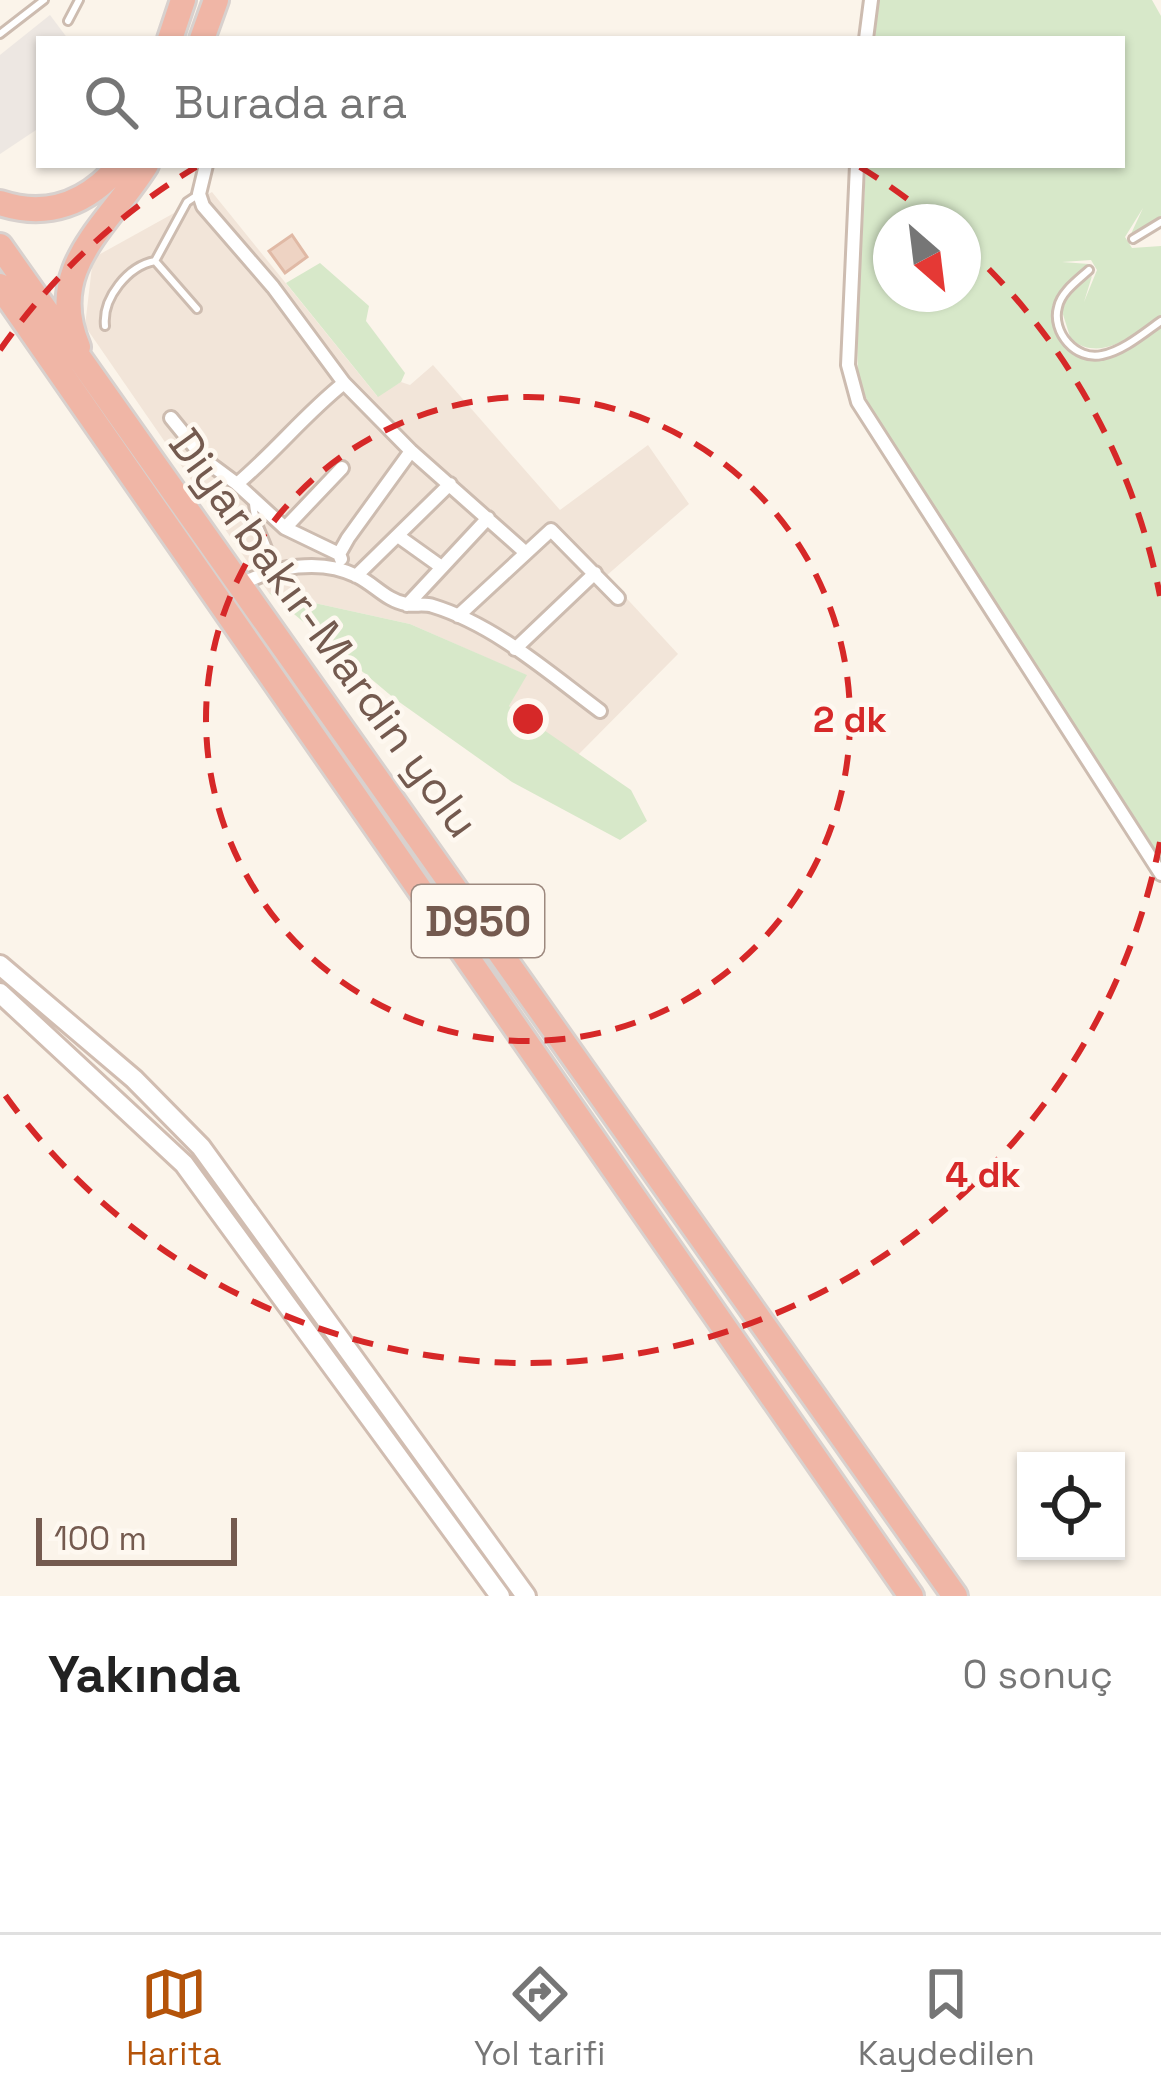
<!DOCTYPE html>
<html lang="tr">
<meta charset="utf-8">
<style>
body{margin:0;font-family:"Space Grotesk",sans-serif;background:#f2f2f2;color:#222}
.controls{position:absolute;right:36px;bottom:36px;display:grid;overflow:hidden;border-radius:0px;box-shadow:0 3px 9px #0004}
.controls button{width:108px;height:108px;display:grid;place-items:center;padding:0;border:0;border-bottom:3px solid #e0e0e0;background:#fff;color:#222;font:60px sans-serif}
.compass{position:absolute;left:873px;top:204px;width:108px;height:108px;border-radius:50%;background:#fff;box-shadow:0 3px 9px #0004;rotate:152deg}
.scale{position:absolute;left:36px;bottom:30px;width:201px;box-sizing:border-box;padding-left:12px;border:6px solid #745a4f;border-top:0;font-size:33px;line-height:42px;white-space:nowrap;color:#745a4f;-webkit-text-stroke:9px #fef8f0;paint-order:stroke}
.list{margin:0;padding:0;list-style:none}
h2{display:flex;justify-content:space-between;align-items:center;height:156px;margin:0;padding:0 48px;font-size:51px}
h2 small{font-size:39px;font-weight:400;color:#767676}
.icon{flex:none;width:66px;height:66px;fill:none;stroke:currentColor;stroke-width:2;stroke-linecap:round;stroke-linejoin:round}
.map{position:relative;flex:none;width:1161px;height:1596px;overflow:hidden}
.search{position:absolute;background:#fff;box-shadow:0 3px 9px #0004;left:36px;right:36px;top:36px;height:132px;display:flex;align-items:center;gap:30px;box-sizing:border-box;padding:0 42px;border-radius:0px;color:#767676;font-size:45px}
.sheet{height:336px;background:#fff}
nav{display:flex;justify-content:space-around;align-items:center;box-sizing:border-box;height:168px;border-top:3px solid #e0e0e0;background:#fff;font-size:33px;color:#767676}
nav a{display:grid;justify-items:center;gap:6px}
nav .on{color:#b45309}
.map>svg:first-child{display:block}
.residential{fill:#f2e5d9}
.industrial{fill:#ede7e2}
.green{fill:#d7e8c9;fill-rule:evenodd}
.building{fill:#eed3c3;stroke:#e0b9a5;stroke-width:3}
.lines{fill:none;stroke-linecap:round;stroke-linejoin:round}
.lane-casing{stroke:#cdbcb0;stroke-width:12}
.street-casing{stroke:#cdbcb0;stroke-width:18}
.secondary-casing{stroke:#d1bdb1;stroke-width:24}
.highway-casing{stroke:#d8d1ce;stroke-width:30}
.lane{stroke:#fff;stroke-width:6}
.street{stroke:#fff;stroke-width:12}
.secondary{stroke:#fff;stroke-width:18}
.highway{stroke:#f0b6a6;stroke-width:24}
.ring{fill:none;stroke:#d62828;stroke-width:6;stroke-dasharray:21 15}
.labels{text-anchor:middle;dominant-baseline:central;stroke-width:9;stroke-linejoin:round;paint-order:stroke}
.shield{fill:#fef8f0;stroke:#9d897f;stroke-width:3}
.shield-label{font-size:42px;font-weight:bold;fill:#745a4f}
.street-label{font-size:45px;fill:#745a4f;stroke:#fef8f0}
.centre{fill:#d62828;stroke:#fef8f0;stroke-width:6}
.ring-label{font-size:36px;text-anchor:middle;font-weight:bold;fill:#d62828;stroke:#fef8f0;stroke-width:9;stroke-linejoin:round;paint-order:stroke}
</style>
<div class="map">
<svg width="1161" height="1596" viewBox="0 0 1161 1596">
<rect width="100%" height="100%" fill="#fbf4ea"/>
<!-- residential -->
<path class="residential" d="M 212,192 L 377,396 L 401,382 L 410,385 L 433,365 L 560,510 L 648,445 L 689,504 L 606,576 L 678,654 L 577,756 L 509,706 L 526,675 L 410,624 L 269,593 L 85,326 L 93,258 Z"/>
<!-- industrial -->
<path class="industrial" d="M 50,15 L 68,39 L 39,39 L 39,128 L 0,154 L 0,55 Z"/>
<!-- green -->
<path class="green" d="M 878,0 L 1152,0 L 1161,16 L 1161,216 L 1130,236 L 1143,208 L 1125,237 L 1132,248 L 1161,246 L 1161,315 C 1133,334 1104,363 1071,340 L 1061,308 L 1071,290 L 1092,276 L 1084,302 L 1097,270 L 1091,260 L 1062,262 L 1089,264 C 1079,272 1067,280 1061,291 C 1043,320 1064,364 1100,358 C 1122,355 1143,337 1161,326 L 1161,858 L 871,410 L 858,378 L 857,337 L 866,165 L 1122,165 L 1122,39 L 875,39 ZM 891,222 L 963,222 L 963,294 L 891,294 Z
M 320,263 L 369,306 L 366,321 L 405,373 L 401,382 L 378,397 L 286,283 Z
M 269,593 L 410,624 L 527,675 L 509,706 L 631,790 L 647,821 L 620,840 L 512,782 L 395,699 Z"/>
<!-- building -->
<path class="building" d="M 292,235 L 307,257 L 285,273 L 269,251 Z"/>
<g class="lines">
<defs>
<path id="lane" d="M 68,21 L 79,0
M 0,34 L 44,0
M 1133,239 L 1161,222
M 155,261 L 197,309
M 1089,270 C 1078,280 1061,292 1058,307 C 1051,332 1076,361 1102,355 C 1123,351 1144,333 1161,321
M 105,326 C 102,298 128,266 155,261 L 187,202 L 199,194
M 253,499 C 252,524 272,544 272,569"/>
<path id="street" d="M 866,39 L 871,0
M 206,165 L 199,194 L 203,206 L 273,287 L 344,383 L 411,451 L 526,553
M 857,165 L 848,365 L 858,402 L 1161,874
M 171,418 L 206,461 L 237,484 L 285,528 L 339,554
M 237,484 C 276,451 305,414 344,383
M 285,528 L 342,468
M 398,536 L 440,566
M 341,559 L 339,554 L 348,538 L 411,451
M 356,576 L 450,484
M 240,585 C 274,566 321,558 357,576 C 374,584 387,601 406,604 C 415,606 424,603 433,606 C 495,625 549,673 600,711
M 407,605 L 488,518
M 458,616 L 551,530 L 618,598
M 515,649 L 595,573"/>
<path id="secondary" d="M 0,965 L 134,1079 L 201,1147 L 526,1596
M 0,993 L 184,1164 L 500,1596"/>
<path id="highway" d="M 170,39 L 183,0
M 202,39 L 216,0
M 0,203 C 48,219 88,203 120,165
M 0,246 L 955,1596
M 0,286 L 911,1596
M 78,347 C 44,268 108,226 146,165"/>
</defs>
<!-- lane casing -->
<use href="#lane" class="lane-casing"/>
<!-- street casing -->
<use href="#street" class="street-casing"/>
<!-- secondary casing -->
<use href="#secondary" class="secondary-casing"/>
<!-- highway casing -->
<use href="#highway" class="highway-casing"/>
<!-- lane -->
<use href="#lane" class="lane"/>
<!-- street -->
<use href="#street" class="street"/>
<!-- secondary -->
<use href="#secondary" class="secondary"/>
<!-- highway -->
<use href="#highway" class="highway"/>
</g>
<!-- distance rings -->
<g class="ring">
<circle cx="528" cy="719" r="322"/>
<path d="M1160 842A644 644 0 0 1 0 1088M0 350A644 644 0 0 1 196 167M860 167A644 644 0 0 1 933 219M963 244A644 644 0 0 1 1160 596"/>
</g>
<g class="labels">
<!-- shield labels -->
<rect class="shield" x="412" y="885" width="132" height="72" rx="9"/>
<g class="shield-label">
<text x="478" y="921">D950</text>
</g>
<!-- street labels -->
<g class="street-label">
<text transform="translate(324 633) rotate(54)">Diyarbakır-Mardin yolu</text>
</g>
</g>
<circle cx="528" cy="719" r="18" class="centre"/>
<g class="ring-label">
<text x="850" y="732">2 dk</text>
<text x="983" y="1187">4 dk</text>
</g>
</svg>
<div class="controls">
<button><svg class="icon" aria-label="locate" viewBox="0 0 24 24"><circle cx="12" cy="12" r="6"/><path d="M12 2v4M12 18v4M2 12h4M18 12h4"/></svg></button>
</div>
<svg class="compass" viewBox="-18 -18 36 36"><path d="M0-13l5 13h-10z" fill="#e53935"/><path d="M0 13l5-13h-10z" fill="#767676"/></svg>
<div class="scale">100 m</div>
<div class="search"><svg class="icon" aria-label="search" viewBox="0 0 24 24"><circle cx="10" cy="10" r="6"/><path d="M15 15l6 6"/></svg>Burada ara</div>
</div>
<section class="sheet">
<h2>Yakında<small>0 sonuç</small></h2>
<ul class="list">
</ul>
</section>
<nav>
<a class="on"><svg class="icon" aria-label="map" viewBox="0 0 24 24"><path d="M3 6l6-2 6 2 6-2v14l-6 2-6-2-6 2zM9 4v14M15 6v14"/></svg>Harita</a>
<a><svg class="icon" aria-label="directions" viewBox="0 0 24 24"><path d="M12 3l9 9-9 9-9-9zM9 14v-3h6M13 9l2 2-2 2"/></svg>Yol tarifi</a>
<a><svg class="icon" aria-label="saved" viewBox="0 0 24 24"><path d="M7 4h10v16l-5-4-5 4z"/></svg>Kaydedilen</a>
</nav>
